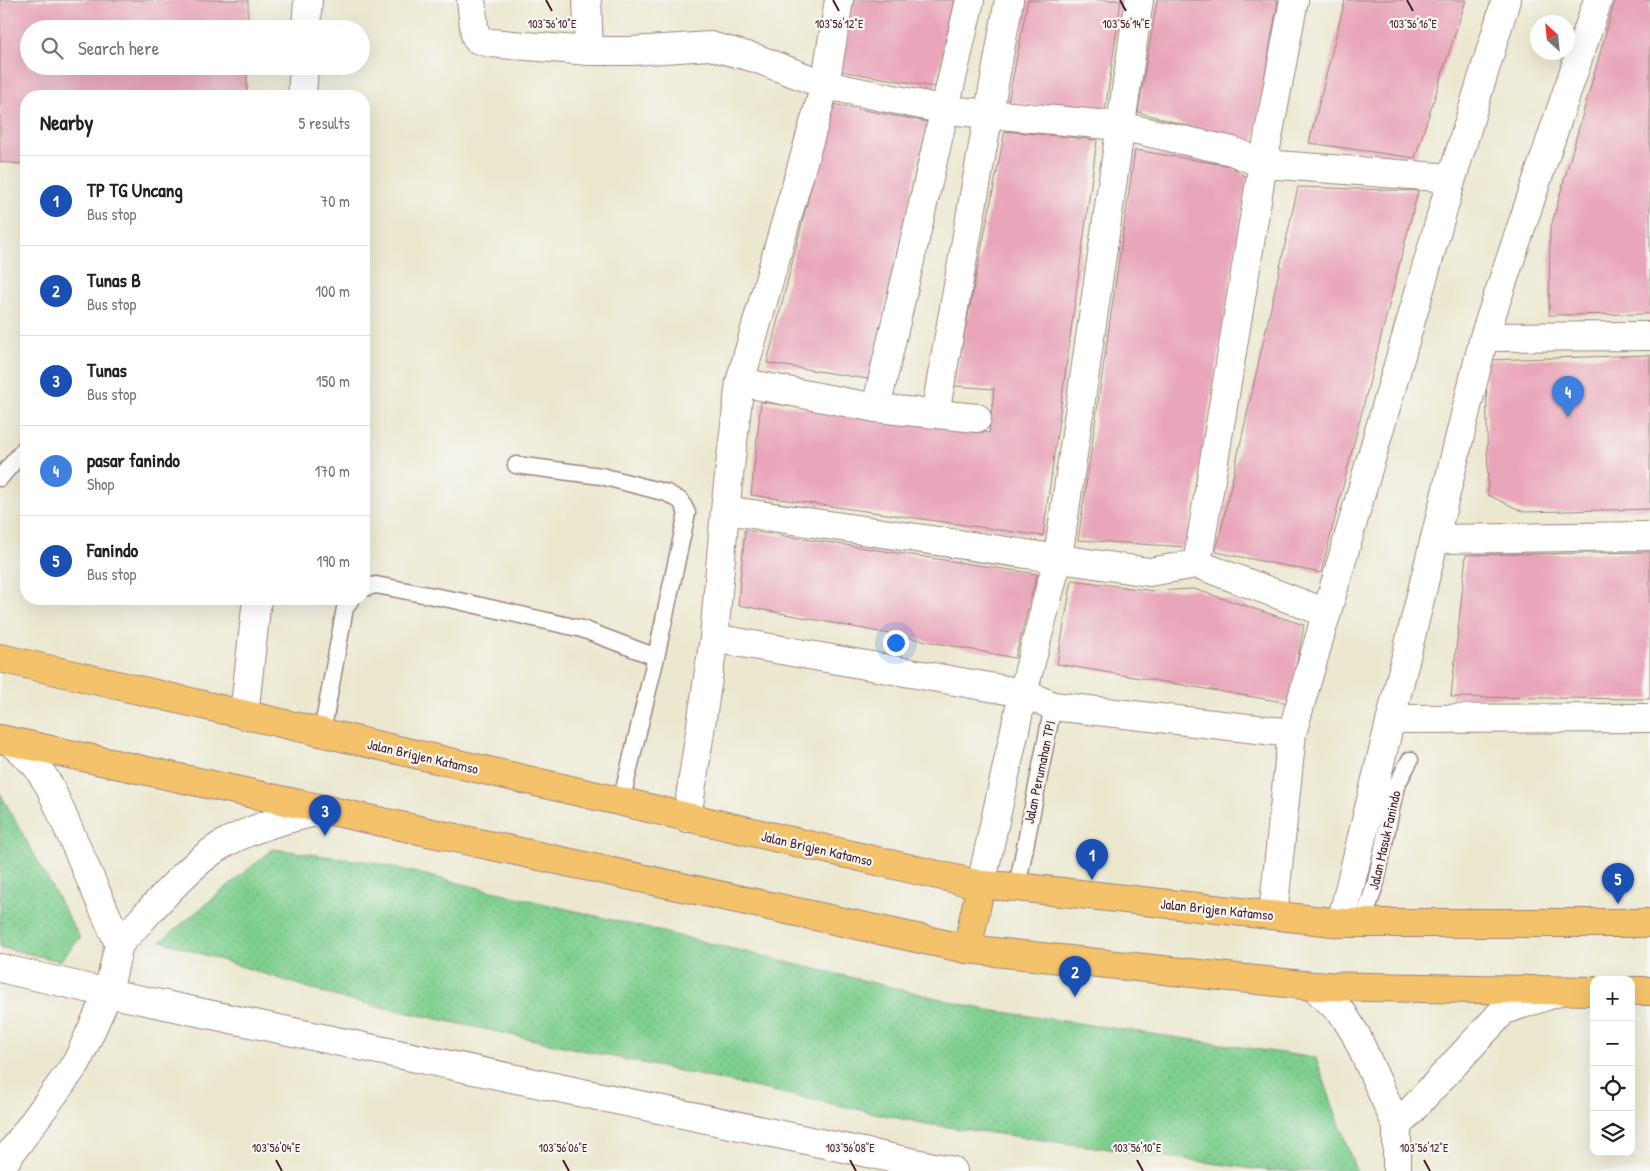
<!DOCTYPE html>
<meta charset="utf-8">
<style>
body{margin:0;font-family:"Patrick Hand",sans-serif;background:#f2f2f2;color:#222}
.controls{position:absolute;right:15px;bottom:15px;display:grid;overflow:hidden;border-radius:10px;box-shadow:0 5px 20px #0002}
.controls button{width:45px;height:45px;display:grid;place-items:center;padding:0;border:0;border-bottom:1px solid #e0e0e0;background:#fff;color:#222;font:25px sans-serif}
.compass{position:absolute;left:1530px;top:15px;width:45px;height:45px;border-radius:50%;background:#fff;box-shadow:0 5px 20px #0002;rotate:333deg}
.you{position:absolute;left:895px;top:642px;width:18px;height:18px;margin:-12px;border:4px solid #fff;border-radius:50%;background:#1a73e8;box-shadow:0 0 0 8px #1a73e833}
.badge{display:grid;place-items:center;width:32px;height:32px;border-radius:50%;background:#2563eb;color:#fff;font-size:16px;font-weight:700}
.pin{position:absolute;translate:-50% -41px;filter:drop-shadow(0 1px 2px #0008)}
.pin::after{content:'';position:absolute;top:26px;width:18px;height:15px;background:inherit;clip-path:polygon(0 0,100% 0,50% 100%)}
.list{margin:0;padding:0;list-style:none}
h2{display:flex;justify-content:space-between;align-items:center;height:65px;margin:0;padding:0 20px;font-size:21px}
h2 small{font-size:16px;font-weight:400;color:#767676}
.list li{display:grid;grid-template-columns:32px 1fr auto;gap:15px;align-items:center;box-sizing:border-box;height:90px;padding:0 20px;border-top:1px solid #e0e0e0}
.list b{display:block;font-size:19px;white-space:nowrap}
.list p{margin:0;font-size:16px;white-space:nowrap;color:#767676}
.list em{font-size:16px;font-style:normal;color:#767676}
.icon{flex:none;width:28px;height:28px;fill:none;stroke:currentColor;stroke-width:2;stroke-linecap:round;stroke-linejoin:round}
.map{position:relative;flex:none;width:1650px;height:1171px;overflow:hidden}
.search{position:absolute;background:#fff;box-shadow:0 5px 20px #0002;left:20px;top:20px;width:350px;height:55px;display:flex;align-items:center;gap:12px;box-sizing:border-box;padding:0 18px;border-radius:28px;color:#767676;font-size:19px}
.panel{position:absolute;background:#fff;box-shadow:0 5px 20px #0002;left:20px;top:90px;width:350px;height:515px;border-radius:20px}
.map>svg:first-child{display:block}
.park{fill:url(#park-dots);stroke:#64775d}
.building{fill:#e9a6ba}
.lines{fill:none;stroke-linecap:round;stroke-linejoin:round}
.lane-casing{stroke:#9b847e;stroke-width:19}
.street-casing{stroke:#9b847e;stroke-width:30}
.primary-casing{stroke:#9b847e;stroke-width:30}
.highway-casing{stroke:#9b847e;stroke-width:30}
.lane{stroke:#fff;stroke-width:16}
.street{stroke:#fff;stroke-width:28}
.primary{stroke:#f4c26a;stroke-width:28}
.highway{stroke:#f4c26a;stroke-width:28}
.ticks{fill:none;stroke:#4a1f2b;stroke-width:2}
.labels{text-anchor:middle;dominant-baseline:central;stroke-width:4.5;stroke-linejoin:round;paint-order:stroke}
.street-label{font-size:14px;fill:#4a1f2b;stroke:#f6f6f2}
.ticks-label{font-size:12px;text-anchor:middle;fill:#4a1f2b;stroke:#f6f6f2;stroke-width:4.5;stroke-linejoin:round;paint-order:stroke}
</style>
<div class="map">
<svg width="1650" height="1171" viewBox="0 0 1650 1171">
<defs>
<pattern id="park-dots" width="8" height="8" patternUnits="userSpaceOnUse" patternTransform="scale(1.25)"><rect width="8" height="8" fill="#7ecf8f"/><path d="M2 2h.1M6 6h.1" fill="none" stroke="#6eb17c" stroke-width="1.8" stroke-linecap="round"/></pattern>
</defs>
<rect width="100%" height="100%" fill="#f6f6f2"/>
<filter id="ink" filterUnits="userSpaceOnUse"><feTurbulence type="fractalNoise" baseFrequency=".02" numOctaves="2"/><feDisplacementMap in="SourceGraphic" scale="10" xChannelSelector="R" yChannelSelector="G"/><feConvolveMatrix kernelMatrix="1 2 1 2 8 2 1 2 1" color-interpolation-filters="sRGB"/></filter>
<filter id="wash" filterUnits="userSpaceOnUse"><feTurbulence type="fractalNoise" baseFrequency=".0096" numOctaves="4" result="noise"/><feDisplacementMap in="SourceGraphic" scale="20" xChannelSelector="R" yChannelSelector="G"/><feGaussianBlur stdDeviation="1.12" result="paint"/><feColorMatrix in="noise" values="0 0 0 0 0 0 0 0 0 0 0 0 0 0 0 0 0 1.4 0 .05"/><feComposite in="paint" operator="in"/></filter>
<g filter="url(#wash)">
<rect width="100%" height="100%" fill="#ece8d0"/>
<!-- park -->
<path class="park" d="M 0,793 L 80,938 L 60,961 L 0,947 Z
M 273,849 L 376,863 L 982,1009 L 1316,1058 L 1356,1171 L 1270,1171 L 926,1124 L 344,999 L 161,941 Z"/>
<g id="blocks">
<!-- building -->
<path class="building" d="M 0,0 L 248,0 L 248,29 L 29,29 L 29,66 L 247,66 L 247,96 L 26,96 L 26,137 L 22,164 L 0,162 Z
M 854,0 L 955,0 L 935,87 L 841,71 Z
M 1028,0 L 1121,0 L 1105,113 L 1008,102 Z
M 1157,0 L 1278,0 L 1253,144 L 1138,112 Z
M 1345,0 L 1466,0 L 1415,158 L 1309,143 Z
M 1615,0 L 1650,0 L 1650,314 L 1549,315 L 1550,230 Z
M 832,104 L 927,122 L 868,379 L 767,363 Z
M 1005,131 L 1097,140 L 1043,536 L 751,495 L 761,402 L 989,433 L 994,389 L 954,386 Z
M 1135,150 L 1231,166 L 1247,178 L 1186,547 L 1078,540 Z
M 1298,187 L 1418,191 L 1321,573 L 1216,552 Z
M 1650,355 L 1650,509 L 1524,512 L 1488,495 L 1486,360 Z
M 745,530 L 1037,574 L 1015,658 L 738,605 Z
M 1650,552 L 1650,699 L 1451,697 L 1466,555 Z
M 1072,580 L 1153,591 L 1194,589 L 1304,625 L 1289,703 L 1057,664 Z"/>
</g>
</g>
<g filter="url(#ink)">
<use href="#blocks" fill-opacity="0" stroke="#9b847e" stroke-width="1"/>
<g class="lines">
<defs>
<path id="lane" d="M 516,465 L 601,476 L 667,493 L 681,501 L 687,513 L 656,657 L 621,802
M 0,478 L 26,447
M 364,588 L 376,585 L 459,601 L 582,629 L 656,657
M 322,733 L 345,608 L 351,599
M 1017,887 L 1053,706
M 1363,922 L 1376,882 L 1396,786 L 1410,760"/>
<path id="street" d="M 471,0 L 475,35 L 477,39 L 490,43 L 589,51 L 632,51 L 710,46 L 755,58 L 825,85 L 946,110 L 1120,126 L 1232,151 L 1263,164 L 1452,178
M 587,0 L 589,51
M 306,29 L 308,0
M 302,96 L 304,66
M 1484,337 L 1650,336
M 740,382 L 876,408 L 977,418
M 876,408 L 970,0
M 935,414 L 1009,0
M 725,510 L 1149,572 L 1197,564 L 1327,613
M 1435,539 L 1650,536
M 1197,564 L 1263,164 L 1294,0
M 714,638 L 1023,693 L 1053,706 L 1292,733 L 1452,178 L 1506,0
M 244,715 L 257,599
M 1391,719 L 1650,718
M 12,743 L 36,765 L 50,787 L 119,944 C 148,914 185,868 220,846 C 252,827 288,818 324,810
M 687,818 L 714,638 L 725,510 L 740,382 L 825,85 L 839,0
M 981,885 L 1023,693 L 1058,558 L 1139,0
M 1273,915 L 1292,733
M 1341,923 L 1484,337 L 1598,0
M 0,968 L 108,993 L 953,1171
M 1313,986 L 1343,1014 L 1356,1035 L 1397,1126 L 1504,1010 L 1556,993
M 0,1168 L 77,1062 L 108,993 L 119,944
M 1397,1171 L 1397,1126"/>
<path id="primary" d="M 967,949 L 981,885"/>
<path id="highway" d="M 0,658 L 981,885 L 1017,887 L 1341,923 L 1650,923
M 0,739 L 967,949 L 1313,986 L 1594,991
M 1631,991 L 1650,991"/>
</defs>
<!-- lane casing -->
<use href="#lane" class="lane-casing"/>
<!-- street casing -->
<use href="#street" class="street-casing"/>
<!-- primary casing -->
<use href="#primary" class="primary-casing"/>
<!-- highway casing -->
<use href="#highway" class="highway-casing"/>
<!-- lane -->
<use href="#lane" class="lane"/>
<!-- street -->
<use href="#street" class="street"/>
<!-- primary -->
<use href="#primary" class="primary"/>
<!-- highway -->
<use href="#highway" class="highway"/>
</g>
</g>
<!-- ticks -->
<path class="ticks" d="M 546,0 L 552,11M 833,0 L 839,11M 1120,0 L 1126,11M 1407,0 L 1413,11M 276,1160 L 282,1171M 563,1160 L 569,1171M 850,1160 L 856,1171M 1137,1160 L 1143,1171M 1424,1160 L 1430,1171"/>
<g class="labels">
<!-- street labels -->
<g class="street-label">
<text transform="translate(423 756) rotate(13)">Jalan Brigjen Katamso</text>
<text transform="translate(1039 772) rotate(-78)">Jalan Perumahan TPI</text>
<text transform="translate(1384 840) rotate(-77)">Jalan Masuk Fanindo</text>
<text transform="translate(817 848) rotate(13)">Jalan Brigjen Katamso</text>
<text transform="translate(1217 909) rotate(6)">Jalan Brigjen Katamso</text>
</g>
</g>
<g class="ticks-label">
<text x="552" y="28">103°56'10"E</text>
<text x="839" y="28">103°56'12"E</text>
<text x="1126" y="28">103°56'14"E</text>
<text x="1413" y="28">103°56'16"E</text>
<text x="276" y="1152">103°56'04"E</text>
<text x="563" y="1152">103°56'06"E</text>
<text x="850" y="1152">103°56'08"E</text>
<text x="1137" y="1152">103°56'10"E</text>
<text x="1424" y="1152">103°56'12"E</text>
</g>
</svg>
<div class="controls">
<button>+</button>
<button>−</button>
<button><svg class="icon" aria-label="locate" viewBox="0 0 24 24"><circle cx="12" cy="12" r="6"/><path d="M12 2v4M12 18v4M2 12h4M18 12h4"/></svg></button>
<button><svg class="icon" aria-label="layers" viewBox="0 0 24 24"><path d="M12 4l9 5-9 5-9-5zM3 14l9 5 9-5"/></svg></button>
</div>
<svg class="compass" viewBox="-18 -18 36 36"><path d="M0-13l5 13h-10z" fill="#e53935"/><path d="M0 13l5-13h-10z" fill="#767676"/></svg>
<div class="you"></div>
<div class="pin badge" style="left:1092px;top:880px;background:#1a4fb4">1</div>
<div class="pin badge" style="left:1075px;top:997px;background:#1a4fb4">2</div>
<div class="pin badge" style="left:325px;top:836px;background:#1a4fb4">3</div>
<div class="pin badge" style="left:1568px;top:417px;background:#3f7fe0">4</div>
<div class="pin badge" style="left:1618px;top:904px;background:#1a4fb4">5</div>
<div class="search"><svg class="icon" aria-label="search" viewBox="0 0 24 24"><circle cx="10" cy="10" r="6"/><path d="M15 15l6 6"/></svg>Search here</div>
<section class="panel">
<h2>Nearby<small>5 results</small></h2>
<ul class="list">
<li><span class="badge" style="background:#1a4fb4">1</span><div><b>TP TG Uncang</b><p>Bus stop</p></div><em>70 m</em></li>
<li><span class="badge" style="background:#1a4fb4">2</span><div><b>Tunas B</b><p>Bus stop</p></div><em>100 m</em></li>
<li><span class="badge" style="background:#1a4fb4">3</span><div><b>Tunas</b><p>Bus stop</p></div><em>150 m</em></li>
<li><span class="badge" style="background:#3f7fe0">4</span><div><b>pasar fanindo</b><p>Shop</p></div><em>170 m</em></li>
<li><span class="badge" style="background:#1a4fb4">5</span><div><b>Fanindo</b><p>Bus stop</p></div><em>190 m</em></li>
</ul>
</section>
</div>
